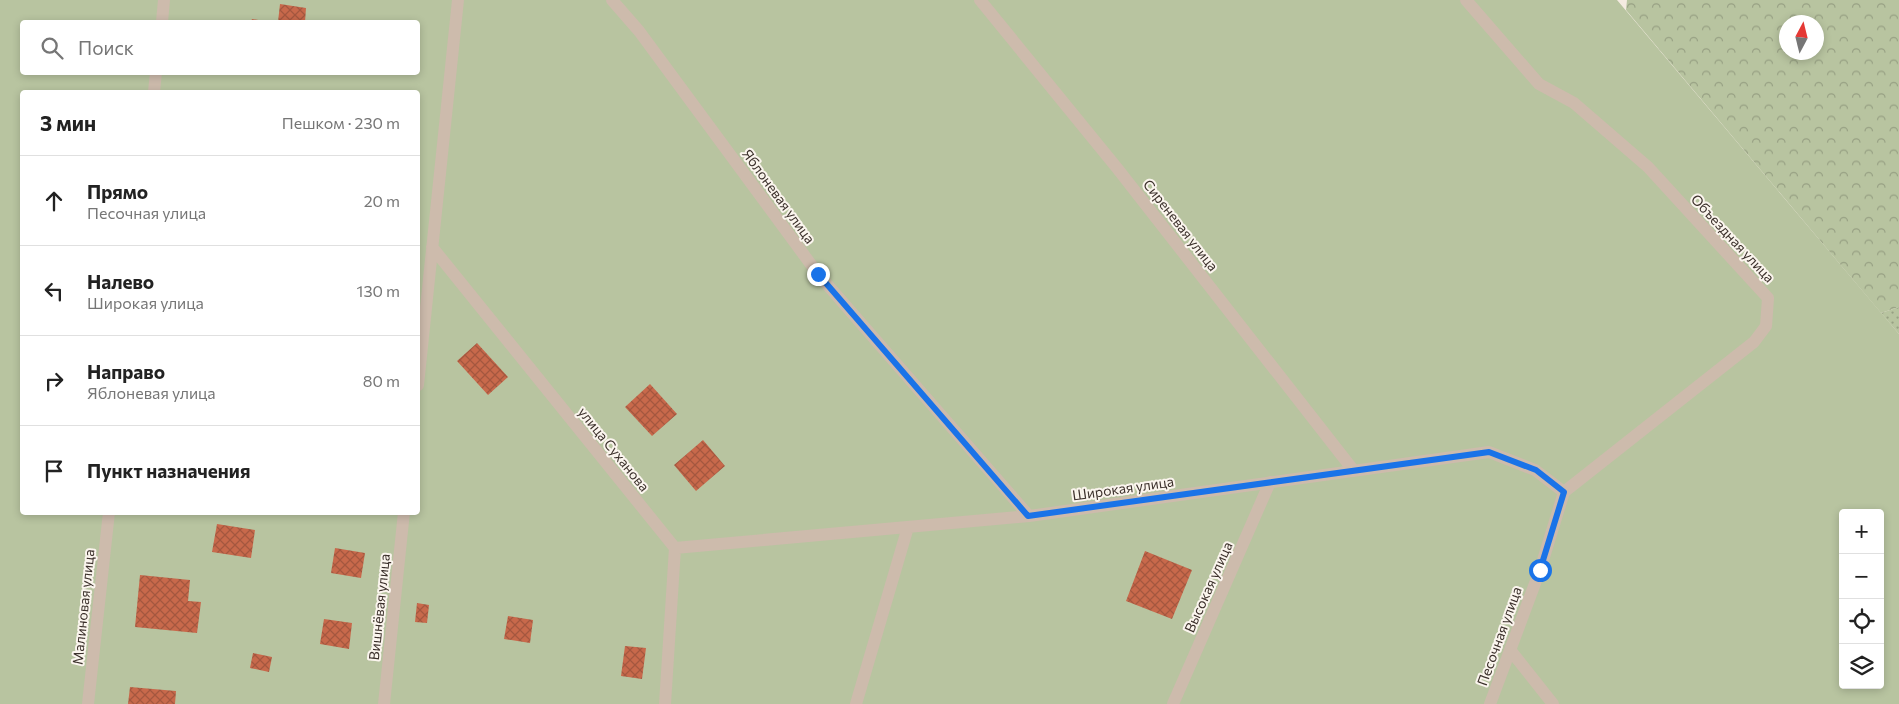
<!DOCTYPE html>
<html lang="ru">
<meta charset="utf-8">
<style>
body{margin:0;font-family:Commissioner,sans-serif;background:#f2f2f2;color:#222}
.controls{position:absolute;right:15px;bottom:15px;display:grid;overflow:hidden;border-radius:5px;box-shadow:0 2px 8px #0003}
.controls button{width:45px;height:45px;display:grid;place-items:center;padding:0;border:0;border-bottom:1px solid #e0e0e0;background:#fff;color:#222;font:25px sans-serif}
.compass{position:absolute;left:1779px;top:15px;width:45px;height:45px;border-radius:50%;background:#fff;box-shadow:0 2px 8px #0003;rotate:7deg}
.stop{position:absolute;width:15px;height:15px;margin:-11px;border:4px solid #1a73e8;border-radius:50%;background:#fff}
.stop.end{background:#1a73e8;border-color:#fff;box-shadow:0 1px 5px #0008}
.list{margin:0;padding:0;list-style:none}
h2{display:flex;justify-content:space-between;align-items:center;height:65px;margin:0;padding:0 20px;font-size:21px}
h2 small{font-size:16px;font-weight:400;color:#767676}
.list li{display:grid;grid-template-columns:32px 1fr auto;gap:15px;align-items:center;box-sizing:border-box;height:90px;padding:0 20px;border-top:1px solid #e0e0e0}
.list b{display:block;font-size:19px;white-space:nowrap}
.list p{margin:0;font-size:16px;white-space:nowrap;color:#767676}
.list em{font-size:16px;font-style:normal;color:#767676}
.icon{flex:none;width:28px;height:28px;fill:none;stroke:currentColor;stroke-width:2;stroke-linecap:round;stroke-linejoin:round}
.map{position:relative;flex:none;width:1899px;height:704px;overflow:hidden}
.search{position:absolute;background:#fff;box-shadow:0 2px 8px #0003;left:20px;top:20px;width:400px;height:55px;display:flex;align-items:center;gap:12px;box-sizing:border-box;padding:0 18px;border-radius:5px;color:#767676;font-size:19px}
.panel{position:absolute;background:#fff;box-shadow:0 2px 8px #0003;left:20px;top:90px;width:400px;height:425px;border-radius:5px}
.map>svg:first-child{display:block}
.grass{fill:url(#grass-dots)}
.forest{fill:url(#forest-crowns);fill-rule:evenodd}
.garden{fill:#b8c4a0;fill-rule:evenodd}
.building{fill:url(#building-cross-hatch)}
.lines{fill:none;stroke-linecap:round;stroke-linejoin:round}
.minor{stroke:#cdbbac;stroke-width:12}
.route{stroke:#1a73e8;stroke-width:6}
.labels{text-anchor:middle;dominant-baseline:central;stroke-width:4;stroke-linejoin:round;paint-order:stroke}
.street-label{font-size:14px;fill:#3b302b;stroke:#fbf5ee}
</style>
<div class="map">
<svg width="1899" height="704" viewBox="0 0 1899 704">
<defs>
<pattern id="grass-dots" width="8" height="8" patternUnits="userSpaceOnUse" patternTransform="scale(1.25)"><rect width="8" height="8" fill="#b8c4a0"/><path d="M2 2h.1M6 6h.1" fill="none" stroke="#97a083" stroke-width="1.8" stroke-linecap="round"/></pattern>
<pattern id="forest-crowns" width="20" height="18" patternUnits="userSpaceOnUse" patternTransform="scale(1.25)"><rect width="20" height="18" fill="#b8c4a0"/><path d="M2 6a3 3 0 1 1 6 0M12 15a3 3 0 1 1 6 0" fill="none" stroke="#97a083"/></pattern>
<pattern id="building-cross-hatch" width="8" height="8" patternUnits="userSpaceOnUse" patternTransform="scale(1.25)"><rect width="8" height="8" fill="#c8694b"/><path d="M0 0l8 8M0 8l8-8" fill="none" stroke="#a4573f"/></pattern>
</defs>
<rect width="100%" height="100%" fill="#f4ebe1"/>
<!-- grass -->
<path class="grass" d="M 1899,307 L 1899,334 L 1881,313 Z"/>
<!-- forest -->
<path class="forest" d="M 1627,0 L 1899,0 L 1899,307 L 1881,313 L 1626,10 ZM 1786,22 L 1816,22 L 1816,52 L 1786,52 Z"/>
<!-- garden -->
<path class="garden" d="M 0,0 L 1617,0 L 1899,334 L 1899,704 L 0,704 ZM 22,22 L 418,22 L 418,72 L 22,72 ZM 22,92 L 418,92 L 418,512 L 22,512 ZM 1843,513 L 1880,513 L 1880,685 L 1843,685 Z"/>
<!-- building -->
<path class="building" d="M 280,4 L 306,8 L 305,22 L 278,22 Z
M 252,19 L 264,21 L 264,22 L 251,22 Z
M 477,343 L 508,377 L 488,395 L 457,361 Z
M 650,384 L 677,414 L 652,436 L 625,407 Z
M 703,440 L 725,466 L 696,491 L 674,465 Z
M 217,524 L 255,530 L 251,558 L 212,552 Z
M 335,548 L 365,553 L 361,578 L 331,573 Z
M 1145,551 L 1192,570 L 1172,619 L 1126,601 Z
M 140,575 L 190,580 L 188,601 L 201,602 L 197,633 L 135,627 Z
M 417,603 L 429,605 L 427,623 L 415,622 Z
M 508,616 L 533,620 L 530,643 L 504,639 Z
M 324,619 L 352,623 L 349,649 L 320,644 Z
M 625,646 L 646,648 L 642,679 L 621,676 Z
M 253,653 L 272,657 L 269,672 L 250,668 Z
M 130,687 L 176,691 L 175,704 L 128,704 Z"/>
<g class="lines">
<!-- minor -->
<path class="minor" d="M 612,0 L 639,31 L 818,274 L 1029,516
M 980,0 L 1117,168 L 1354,471
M 1466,0 L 1539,84 L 1574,103 L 1648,167 L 1768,298 L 1766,326 L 1754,342 L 1564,492
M 162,22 L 164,0
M 154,92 L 156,72
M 432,247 L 675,548 L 665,704
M 418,385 L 458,0
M 675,548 L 1029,516 L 1489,452 L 1535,470 L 1564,492
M 1511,651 L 1553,704
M 88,704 L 109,512
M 384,704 L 404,512
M 856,704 L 908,527
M 1173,704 L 1270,482
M 1490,704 L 1540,570 L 1564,492"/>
</g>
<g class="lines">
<!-- route -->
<path class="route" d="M 818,274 L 1028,516 L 1489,452 L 1536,470 L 1564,492 L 1540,570"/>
</g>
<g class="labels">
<!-- street labels -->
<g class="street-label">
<text transform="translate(779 196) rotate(54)">Яблоневая улица</text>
<text transform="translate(1181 225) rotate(52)">Сиреневая улица</text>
<text transform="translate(1733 238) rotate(47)">Объездная улица</text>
<text transform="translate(614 449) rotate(51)">улица Суханова</text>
<text transform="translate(1123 488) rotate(-8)">Широкая улица</text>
<text transform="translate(1208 587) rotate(-66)">Высокая улица</text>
<text transform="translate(83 607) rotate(-84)">Малиновая улица</text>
<text transform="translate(379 607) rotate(-84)">Вишнёвая улица</text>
<text transform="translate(1499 636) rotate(-70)">Песочная улица</text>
</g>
</g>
</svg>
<div class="controls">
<button>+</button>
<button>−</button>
<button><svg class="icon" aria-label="locate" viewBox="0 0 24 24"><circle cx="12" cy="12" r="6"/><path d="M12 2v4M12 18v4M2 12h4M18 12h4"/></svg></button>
<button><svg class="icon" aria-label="layers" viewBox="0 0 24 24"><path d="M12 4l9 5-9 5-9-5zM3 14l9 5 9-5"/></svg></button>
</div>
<svg class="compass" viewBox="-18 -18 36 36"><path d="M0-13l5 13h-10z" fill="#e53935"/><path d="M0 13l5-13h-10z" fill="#767676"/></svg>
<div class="stop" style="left:1540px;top:570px"></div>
<div class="stop end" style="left:818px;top:274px"></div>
<div class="search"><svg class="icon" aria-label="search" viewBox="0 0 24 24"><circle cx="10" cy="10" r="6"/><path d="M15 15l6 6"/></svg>Поиск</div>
<section class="panel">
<h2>3 мин<small>Пешком · 230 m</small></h2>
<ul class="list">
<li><svg class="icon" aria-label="ahead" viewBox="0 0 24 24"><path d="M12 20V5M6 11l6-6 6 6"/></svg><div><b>Прямо</b><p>Песочная улица</p></div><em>20 m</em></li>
<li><svg class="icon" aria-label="left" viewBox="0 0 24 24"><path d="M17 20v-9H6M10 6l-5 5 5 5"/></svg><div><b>Налево</b><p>Широкая улица</p></div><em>130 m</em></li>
<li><svg class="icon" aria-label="right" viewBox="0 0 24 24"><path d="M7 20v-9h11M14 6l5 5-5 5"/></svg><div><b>Направо</b><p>Яблоневая улица</p></div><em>80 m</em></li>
<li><svg class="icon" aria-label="arrive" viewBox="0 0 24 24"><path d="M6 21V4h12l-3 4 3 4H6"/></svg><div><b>Пункт назначения</b></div></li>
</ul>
</section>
</div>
